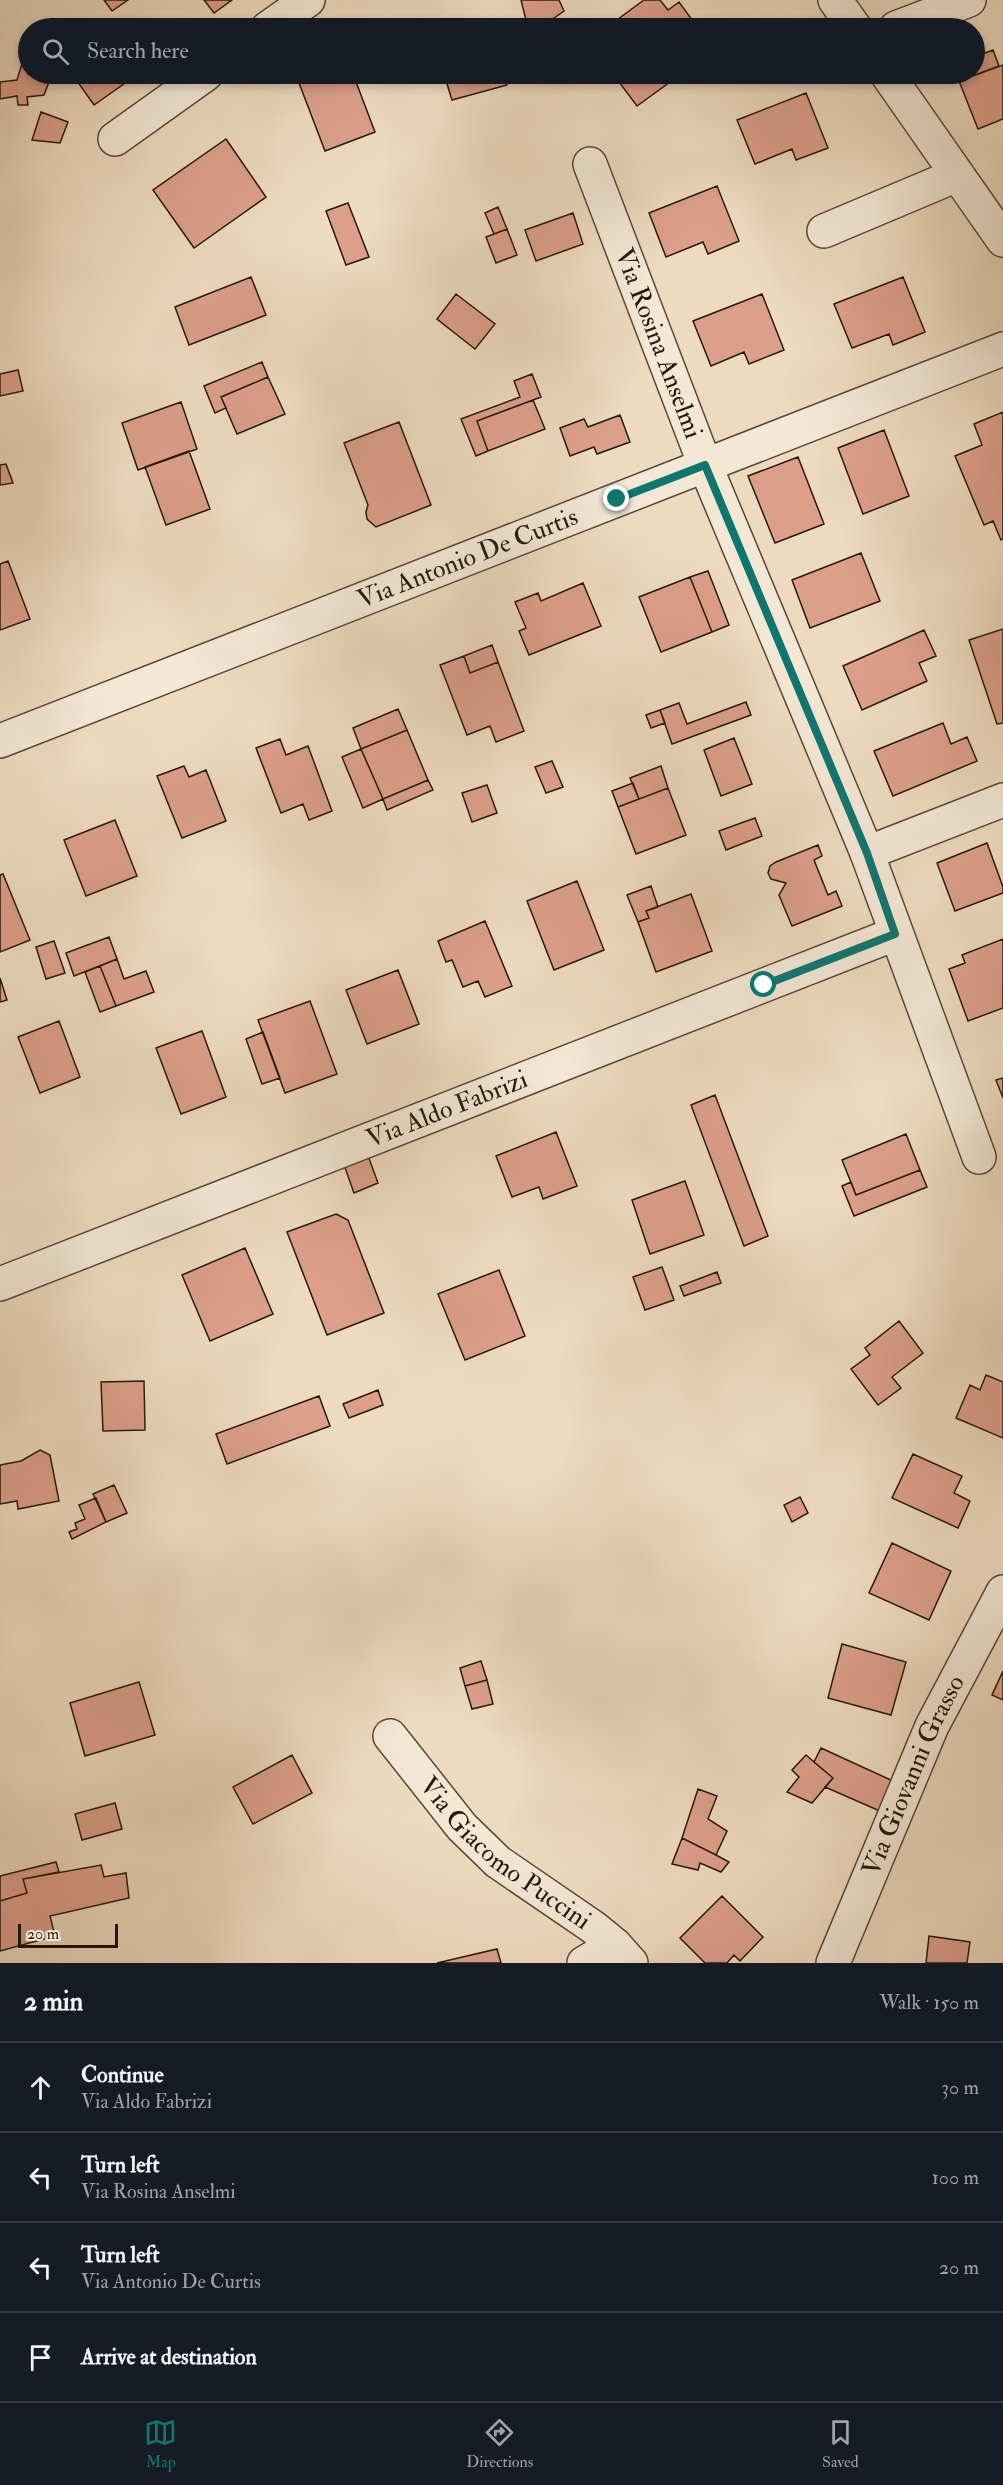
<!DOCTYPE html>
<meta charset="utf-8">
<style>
body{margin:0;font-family:"IM FELL Double Pica",serif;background:#242831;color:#f1f3f6}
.scale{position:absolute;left:18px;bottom:15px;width:100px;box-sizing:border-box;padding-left:6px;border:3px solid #26190a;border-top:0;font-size:16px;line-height:21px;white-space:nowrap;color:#26190a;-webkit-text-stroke:4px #f3e7d5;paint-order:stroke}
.stop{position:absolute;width:18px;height:18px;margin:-14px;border:4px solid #0f766e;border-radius:50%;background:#fff}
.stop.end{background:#0f766e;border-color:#fff;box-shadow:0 2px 6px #0008}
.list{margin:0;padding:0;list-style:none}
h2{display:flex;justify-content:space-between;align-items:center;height:78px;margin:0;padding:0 24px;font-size:26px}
h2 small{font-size:20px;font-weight:400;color:#9ea1a6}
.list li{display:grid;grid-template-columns:39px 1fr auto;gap:18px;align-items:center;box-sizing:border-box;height:90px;padding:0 24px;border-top:2px solid #363941}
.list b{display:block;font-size:22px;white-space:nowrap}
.list p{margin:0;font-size:20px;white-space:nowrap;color:#9ea1a6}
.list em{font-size:20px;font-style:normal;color:#9ea1a6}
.icon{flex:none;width:33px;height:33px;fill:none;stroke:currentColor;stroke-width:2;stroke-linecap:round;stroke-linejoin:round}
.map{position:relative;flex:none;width:1003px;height:1963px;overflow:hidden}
.search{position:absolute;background:#171b24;box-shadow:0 3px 9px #0003;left:18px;right:18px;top:18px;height:66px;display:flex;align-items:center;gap:15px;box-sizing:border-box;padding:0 21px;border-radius:33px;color:#9ea1a6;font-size:22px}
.sheet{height:438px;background:#171b24}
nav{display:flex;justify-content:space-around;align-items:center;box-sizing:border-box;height:84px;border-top:2px solid #363941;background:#171b24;font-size:16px;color:#9ea1a6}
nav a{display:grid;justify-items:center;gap:3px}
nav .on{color:#0f766e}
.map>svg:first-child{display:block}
.building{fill:#dc9f8a;stroke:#26190a;stroke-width:1.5}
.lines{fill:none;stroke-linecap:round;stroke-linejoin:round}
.minor-casing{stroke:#584937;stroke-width:36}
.minor{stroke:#f3e7d5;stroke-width:33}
.route{stroke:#0f766e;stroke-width:8}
.labels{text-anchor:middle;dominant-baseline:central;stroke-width:5;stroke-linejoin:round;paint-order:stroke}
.street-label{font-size:26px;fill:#26190a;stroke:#f3e7d5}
</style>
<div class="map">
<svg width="1003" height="1963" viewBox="0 0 1003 1963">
<rect width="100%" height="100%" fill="#eddabf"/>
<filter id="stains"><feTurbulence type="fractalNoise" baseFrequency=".00333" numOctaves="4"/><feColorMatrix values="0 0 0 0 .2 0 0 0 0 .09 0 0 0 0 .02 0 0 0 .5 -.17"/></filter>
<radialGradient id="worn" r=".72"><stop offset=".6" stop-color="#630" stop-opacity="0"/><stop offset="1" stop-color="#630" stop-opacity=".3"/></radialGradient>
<!-- building -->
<path class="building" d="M 104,0 L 128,0 L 112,11 Z
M 204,0 L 232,0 L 214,13 Z
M 521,0 L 559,0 L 564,11 L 540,28 L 528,28 Z
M 644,0 L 660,0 L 668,10 L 679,2 L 698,28 L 606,28 Z
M 27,47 L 28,74 L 52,74 L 44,95 L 27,97 L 28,105 L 18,105 L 17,96 L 0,99 L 0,82 L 17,80 Z
M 993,50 L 999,66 L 959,81 L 957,74 L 974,74 L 974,57 Z
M 1003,65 L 1003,119 L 978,129 L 959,81 Z
M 80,74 L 138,74 L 94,105 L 77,81 Z
M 322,74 L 353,74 L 375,132 L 325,151 L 299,83 Z
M 444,74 L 520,74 L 505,78 L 507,85 L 452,100 Z
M 613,74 L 681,74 L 637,106 Z
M 806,93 L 828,148 L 796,160 L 792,149 L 755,164 L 737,120 Z
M 41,112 L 68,122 L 60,143 L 32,140 Z
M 226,139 L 266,197 L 194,248 L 153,190 Z
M 717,186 L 739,241 L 708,254 L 703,242 L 666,257 L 649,213 Z
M 348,203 L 369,257 L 346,265 L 326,211 Z
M 498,207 L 507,229 L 494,234 L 485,213 Z
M 573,213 L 583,244 L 536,261 L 525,230 Z
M 507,229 L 517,255 L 496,263 L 486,237 Z
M 251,277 L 266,315 L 189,345 L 175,307 Z
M 903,277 L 925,332 L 893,345 L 889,334 L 852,348 L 834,304 Z
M 456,294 L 495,324 L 475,349 L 437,319 Z
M 762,294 L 784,350 L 749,364 L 744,352 L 711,366 L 693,321 Z
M 262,362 L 268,377 L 221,397 L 226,408 L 215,413 L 204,386 Z
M 18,370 L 23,391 L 0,396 L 0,374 Z
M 532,374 L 541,397 L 477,421 L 488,451 L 476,456 L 461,419 L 520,397 L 514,381 Z
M 268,377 L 285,414 L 237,434 L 221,397 Z
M 533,400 L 545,429 L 488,451 L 477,421 Z
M 181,402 L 197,449 L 138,470 L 122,423 Z
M 1003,412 L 1003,539 L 1001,540 L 993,521 L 984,525 L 955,456 L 982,445 L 974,424 Z
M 620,415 L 630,442 L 597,454 L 594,447 L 570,456 L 560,428 L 584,419 L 588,427 Z
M 399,422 L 431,505 L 376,527 L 367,519 L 366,512 L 368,505 L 344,443 Z
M 884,430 L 909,496 L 863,514 L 838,448 Z
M 189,451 L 210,509 L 166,525 L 145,467 Z
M 798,457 L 824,524 L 775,543 L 748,476 Z
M 6,464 L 13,483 L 0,485 L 0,465 Z
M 861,553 L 880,601 L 810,628 L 792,580 Z
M 8,561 L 30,619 L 0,630 L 0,564 Z
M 708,571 L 729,625 L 712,632 L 690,577 Z
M 690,577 L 712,632 L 661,652 L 639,597 Z
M 583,583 L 601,626 L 529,655 L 519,631 L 526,628 L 515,602 L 538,593 L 541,601 Z
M 1003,629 L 1003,723 L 997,724 L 969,640 Z
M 924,630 L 936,656 L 919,663 L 927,681 L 862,710 L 843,666 Z
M 492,645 L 498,662 L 470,673 L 464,656 Z
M 464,656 L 470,673 L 498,662 L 524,731 L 496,742 L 490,726 L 467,735 L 440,665 Z
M 746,702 L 751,715 L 672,744 L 660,710 L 679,703 L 687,724 Z
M 398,709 L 407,730 L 361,749 L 353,728 Z
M 660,710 L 665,723 L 651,728 L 646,715 Z
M 943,723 L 951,744 L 967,737 L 977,761 L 893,796 L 874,751 Z
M 407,730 L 428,780 L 383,799 L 361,749 Z
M 734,738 L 752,784 L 721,796 L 704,750 Z
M 280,739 L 286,755 L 308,746 L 332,811 L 309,820 L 303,804 L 281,813 L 256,748 Z
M 361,749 L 383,799 L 363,808 L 342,757 Z
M 552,761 L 563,787 L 546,793 L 535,767 Z
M 184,766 L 189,777 L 206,770 L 226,821 L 182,838 L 157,776 Z
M 661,766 L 668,788 L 639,799 L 630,778 Z
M 428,780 L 433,790 L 387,810 L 383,799 Z
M 633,783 L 639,799 L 618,807 L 612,791 Z
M 487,785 L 497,813 L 472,822 L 462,793 Z
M 668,788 L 686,835 L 636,854 L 618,807 Z
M 755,818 L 762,836 L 726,850 L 719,831 Z
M 115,820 L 137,876 L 86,896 L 64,840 Z
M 987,843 L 1003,887 L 1003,893 L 955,911 L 937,863 Z
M 818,845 L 822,856 L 814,860 L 828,895 L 836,891 L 842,906 L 792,926 L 779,895 L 786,883 L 771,879 L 768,873 L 770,866 L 776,862 Z
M 3,874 L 30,940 L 0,952 L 0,875 Z
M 577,881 L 604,950 L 554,970 L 527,901 Z
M 651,886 L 658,907 L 646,911 L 649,918 L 638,922 L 627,895 Z
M 691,894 L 712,951 L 656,972 L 638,922 L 649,918 L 646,911 Z
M 485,921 L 512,986 L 485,997 L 478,981 L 463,987 L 452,960 L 446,962 L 438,941 Z
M 109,937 L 117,959 L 74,976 L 66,953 Z
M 1003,939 L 1003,1008 L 968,1021 L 949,969 L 965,963 L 962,955 Z
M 54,941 L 65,973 L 46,979 L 36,947 Z
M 117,959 L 124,979 L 146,971 L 154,992 L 116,1006 L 100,966 Z
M 100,966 L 116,1006 L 100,1012 L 85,972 Z
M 398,970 L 419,1024 L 367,1044 L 346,990 Z
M 0,978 L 7,1000 L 0,1002 Z
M 310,1001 L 337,1074 L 285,1093 L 258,1020 Z
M 59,1021 L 80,1077 L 40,1093 L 18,1037 Z
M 202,1031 L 226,1097 L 181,1114 L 156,1048 Z
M 263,1032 L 280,1078 L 262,1084 L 246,1039 Z
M 1003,1078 L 1003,1098 L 996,1080 Z
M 715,1095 L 768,1236 L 744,1246 L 691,1105 Z
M 556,1132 L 577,1186 L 543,1199 L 539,1187 L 512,1197 L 496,1156 Z
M 906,1134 L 920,1170 L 856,1195 L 842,1160 Z
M 367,1153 L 378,1183 L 354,1193 L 343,1162 Z
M 920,1170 L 927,1187 L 854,1216 L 842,1186 L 851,1182 L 856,1195 Z
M 685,1181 L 704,1235 L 650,1254 L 632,1200 Z
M 336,1214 L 348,1220 L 384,1313 L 327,1335 L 287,1232 Z
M 245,1248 L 273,1314 L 210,1341 L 182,1275 Z
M 662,1267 L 674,1300 L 645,1310 L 633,1277 Z
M 499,1270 L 525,1336 L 465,1360 L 438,1294 Z
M 717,1272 L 721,1283 L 684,1296 L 680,1286 Z
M 899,1321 L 923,1353 L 892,1377 L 901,1388 L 878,1405 L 851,1369 L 870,1355 L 865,1348 Z
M 986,1375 L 1003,1382 L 1003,1438 L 956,1418 L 970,1385 L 980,1390 Z
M 144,1381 L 145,1430 L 103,1431 L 101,1382 Z
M 378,1390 L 383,1405 L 349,1418 L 343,1404 Z
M 319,1396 L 330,1426 L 227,1464 L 216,1434 Z
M 40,1450 L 50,1455 L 59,1501 L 18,1509 L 17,1501 L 0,1504 L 0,1465 L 21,1461 Z
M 913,1454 L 962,1476 L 954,1493 L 970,1501 L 958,1528 L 892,1498 Z
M 114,1485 L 127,1513 L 106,1522 L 93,1494 Z
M 800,1497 L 808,1513 L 792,1522 L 784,1505 Z
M 96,1498 L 106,1522 L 72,1539 L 69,1532 L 77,1529 L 75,1523 L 85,1519 L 79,1505 Z
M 892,1543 L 951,1571 L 929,1620 L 869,1593 Z
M 842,1644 L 906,1662 L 891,1715 L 828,1698 Z
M 481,1661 L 487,1680 L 465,1686 L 460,1668 Z
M 1003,1671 L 1003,1700 L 992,1695 Z
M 487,1680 L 493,1704 L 472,1709 L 465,1686 Z
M 139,1682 L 155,1735 L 85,1756 L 70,1703 Z
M 821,1748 L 893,1781 L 882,1812 L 825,1787 L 833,1778 L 814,1762 Z
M 292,1755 L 312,1793 L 253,1824 L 233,1787 Z
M 806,1755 L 833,1778 L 812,1803 L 787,1792 L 799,1777 L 792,1770 Z
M 698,1789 L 717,1796 L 708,1819 L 727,1831 L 716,1855 L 682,1838 Z
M 115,1803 L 122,1829 L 82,1840 L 75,1814 Z
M 682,1838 L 716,1855 L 729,1862 L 721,1872 L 700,1863 L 698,1870 L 672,1864 Z
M 56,1862 L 59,1872 L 23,1879 L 27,1893 L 0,1901 L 0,1876 Z
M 101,1865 L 104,1877 L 126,1873 L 129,1898 L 50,1916 L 55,1936 L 0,1951 L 0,1901 L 27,1893 L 23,1879 Z
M 722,1896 L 763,1937 L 740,1961 L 734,1955 L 727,1963 L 705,1963 L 680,1938 Z
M 929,1936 L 970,1942 L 967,1963 L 926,1963 Z
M 497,1949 L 501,1963 L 437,1963 Z"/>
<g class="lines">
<defs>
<g id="minor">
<path d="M 835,0 L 855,28"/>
<path d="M 268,28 L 308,0"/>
<path d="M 896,28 L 969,0"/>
<path d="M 887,74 L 1003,240"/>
<path d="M 115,139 L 206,74"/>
<path id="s1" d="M 590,164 L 705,465 L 867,853 L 979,1157"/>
<path d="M 824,231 L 957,175"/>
<path id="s2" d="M 0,741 L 1003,349"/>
<path d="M 867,853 L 1003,800"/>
<path id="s3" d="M 0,1284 L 895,934"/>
<path id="s4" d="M 390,1736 L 462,1827 L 498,1862 L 593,1927 L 615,1945 L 631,1963"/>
<path d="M 584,1963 L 615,1945"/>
<path id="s5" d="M 833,1963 L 932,1726 L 1003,1592"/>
</g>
</defs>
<!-- minor casing -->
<use href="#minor" class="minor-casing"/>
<!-- minor -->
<use href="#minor" class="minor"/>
</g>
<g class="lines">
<!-- route -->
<path class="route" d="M 617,499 L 705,465 L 867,853 L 895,934 L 764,985"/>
</g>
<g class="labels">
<!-- street labels -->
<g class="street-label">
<text stroke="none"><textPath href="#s1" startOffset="192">Via Rosina Anselmi</textPath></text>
<text stroke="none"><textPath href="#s2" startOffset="502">Via Antonio De Curtis</textPath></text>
<text stroke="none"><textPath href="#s3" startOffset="480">Via Aldo Fabrizi</textPath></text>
<text stroke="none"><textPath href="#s5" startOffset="204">Via Giovanni Grasso</textPath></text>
<text stroke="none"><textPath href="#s4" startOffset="166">Via Giacomo Puccini</textPath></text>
</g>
</g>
<rect width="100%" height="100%" filter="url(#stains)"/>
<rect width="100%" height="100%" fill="url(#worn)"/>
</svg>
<div class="scale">20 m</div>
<div class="stop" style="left:764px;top:985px"></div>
<div class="stop end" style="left:617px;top:499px"></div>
<div class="search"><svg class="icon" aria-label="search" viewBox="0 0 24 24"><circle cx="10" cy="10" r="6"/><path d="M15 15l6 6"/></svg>Search here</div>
</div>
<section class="sheet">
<h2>2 min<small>Walk · 150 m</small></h2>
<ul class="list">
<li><svg class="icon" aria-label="ahead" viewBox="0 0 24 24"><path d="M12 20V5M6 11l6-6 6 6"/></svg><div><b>Continue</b><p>Via Aldo Fabrizi</p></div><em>30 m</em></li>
<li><svg class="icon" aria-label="left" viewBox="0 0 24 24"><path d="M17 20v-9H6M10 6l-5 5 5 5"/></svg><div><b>Turn left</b><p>Via Rosina Anselmi</p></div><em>100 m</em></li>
<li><svg class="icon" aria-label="left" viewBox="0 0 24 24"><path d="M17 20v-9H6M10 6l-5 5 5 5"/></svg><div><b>Turn left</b><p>Via Antonio De Curtis</p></div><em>20 m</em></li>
<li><svg class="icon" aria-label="arrive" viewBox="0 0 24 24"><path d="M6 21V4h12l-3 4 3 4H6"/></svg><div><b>Arrive at destination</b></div></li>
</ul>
</section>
<nav>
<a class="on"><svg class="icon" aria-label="map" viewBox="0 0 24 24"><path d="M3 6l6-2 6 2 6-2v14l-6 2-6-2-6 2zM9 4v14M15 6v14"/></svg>Map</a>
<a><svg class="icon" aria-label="directions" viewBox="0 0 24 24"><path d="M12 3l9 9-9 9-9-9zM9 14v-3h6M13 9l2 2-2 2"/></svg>Directions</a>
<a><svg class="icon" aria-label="saved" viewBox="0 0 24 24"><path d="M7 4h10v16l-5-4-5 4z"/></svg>Saved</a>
</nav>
